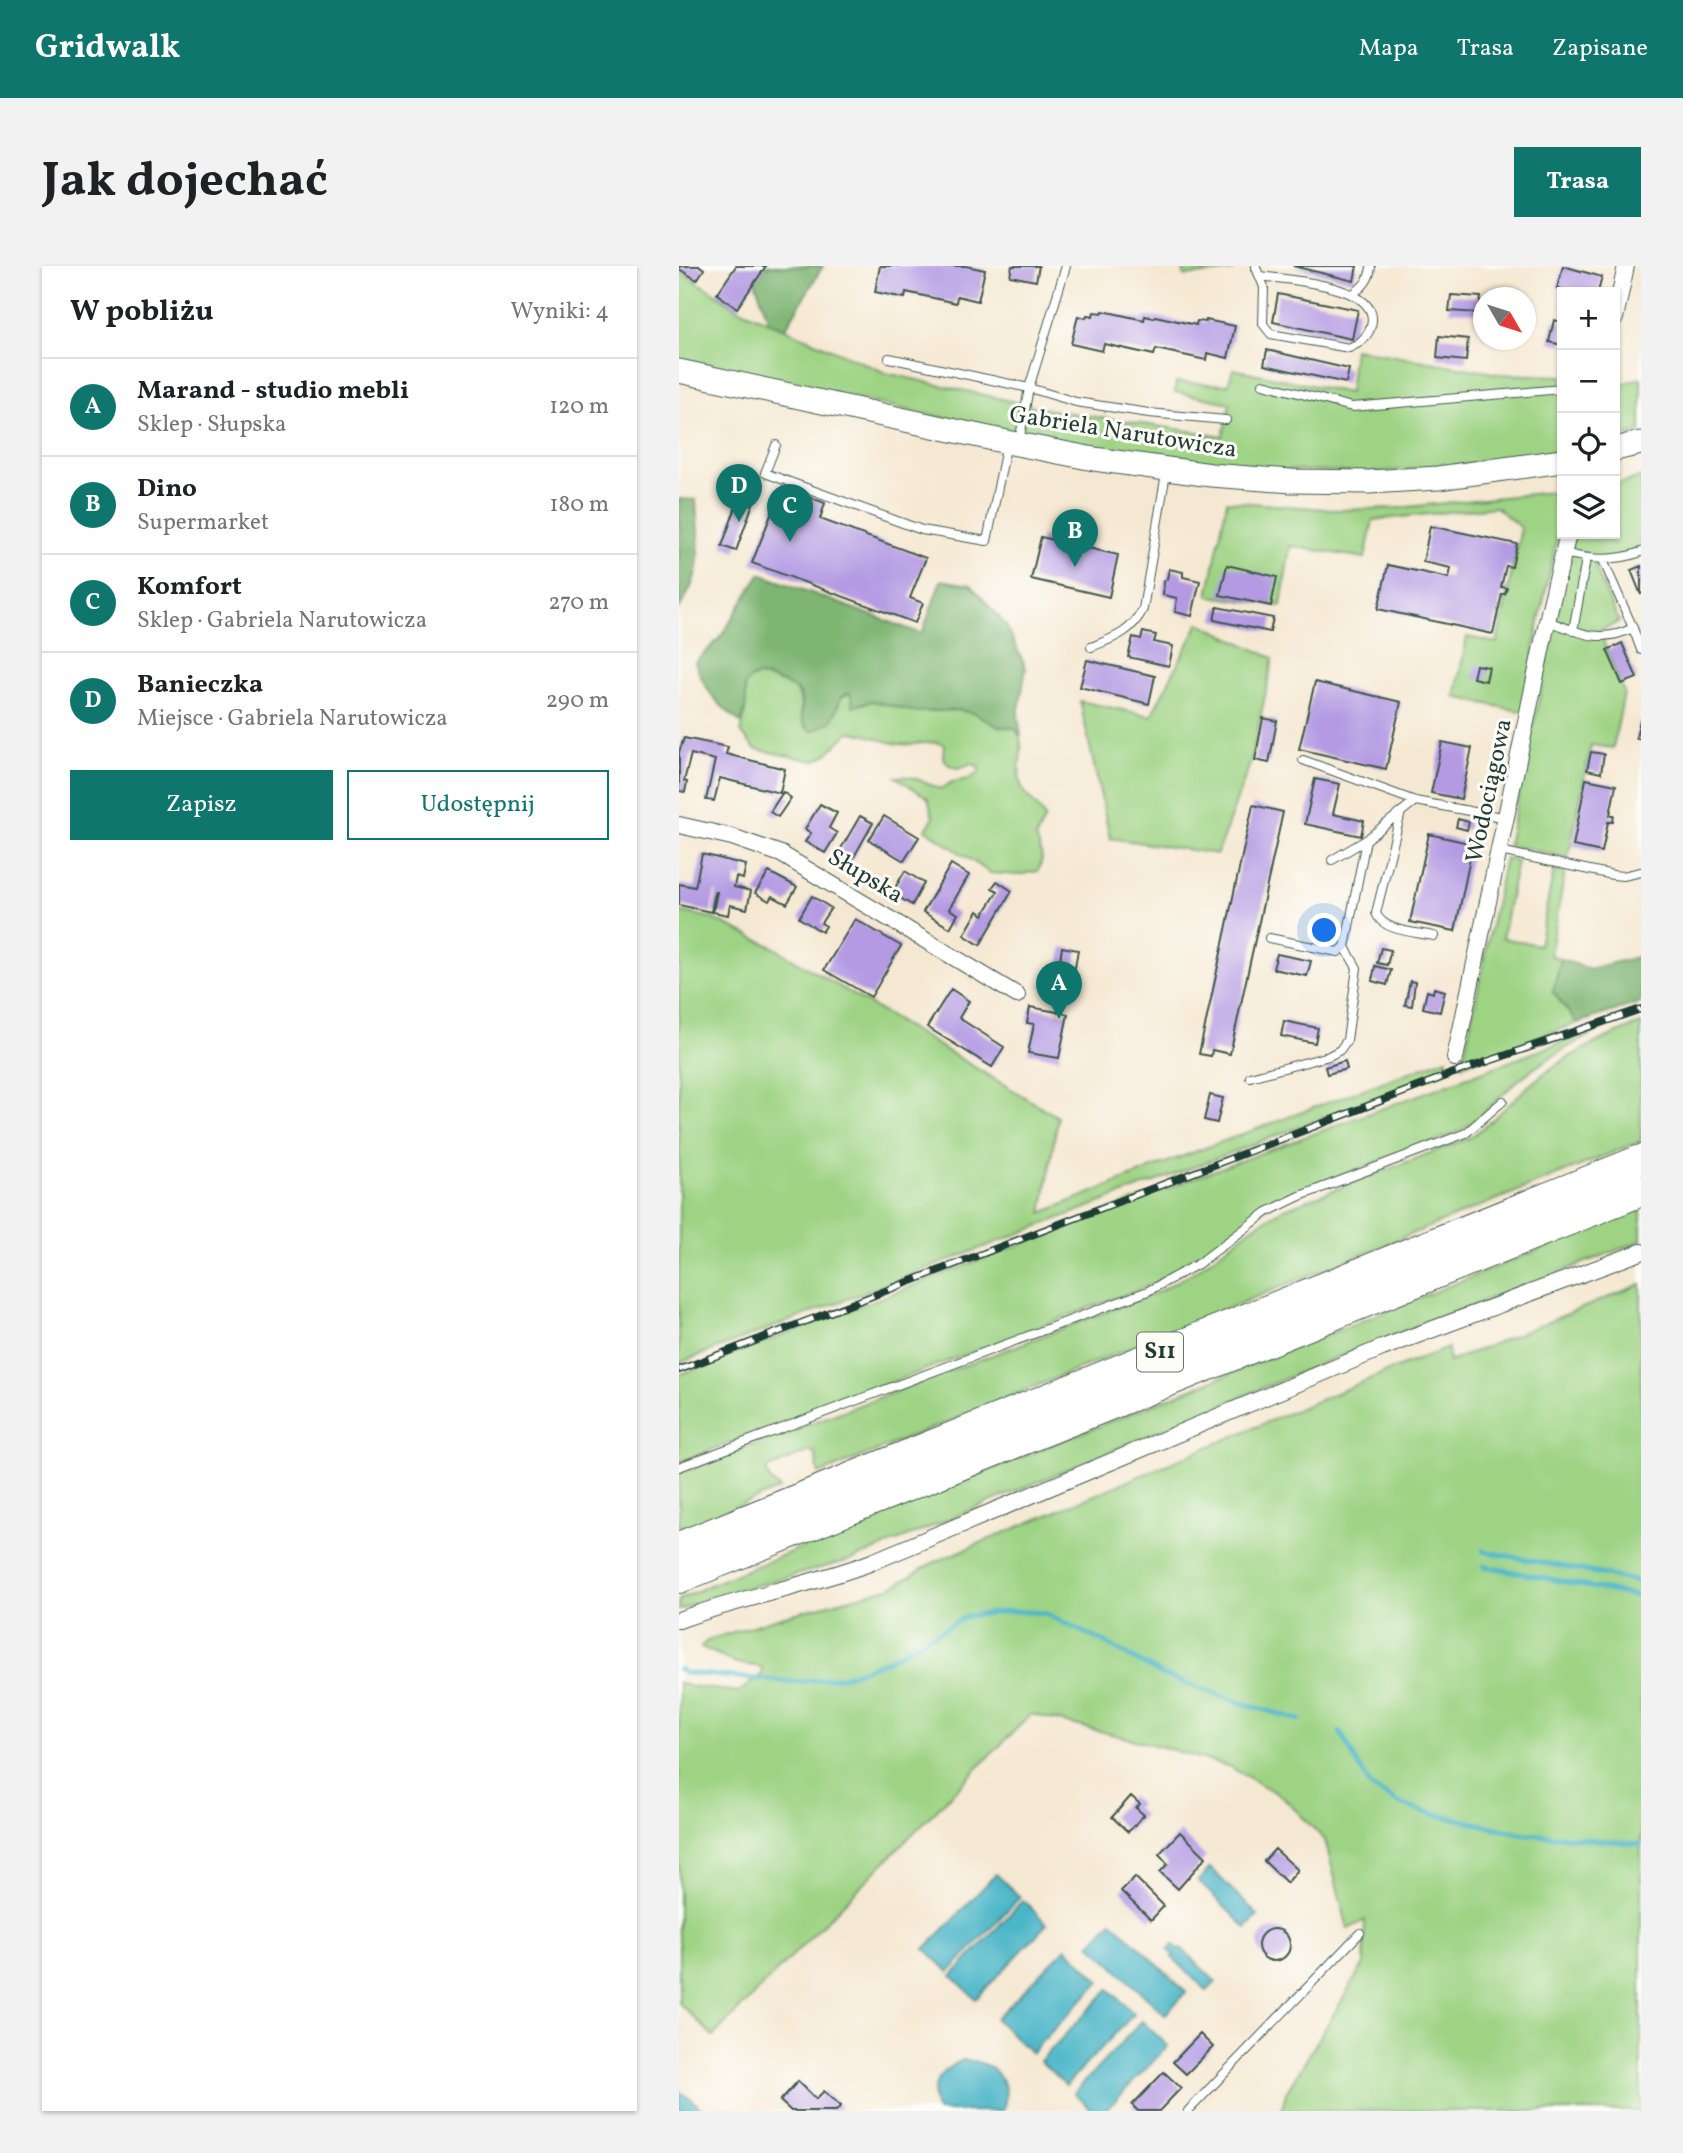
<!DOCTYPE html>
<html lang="pl">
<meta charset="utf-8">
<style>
body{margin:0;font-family:Vollkorn,serif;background:#f2f2f2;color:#202124}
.controls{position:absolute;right:21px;top:21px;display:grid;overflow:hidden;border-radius:0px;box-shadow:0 2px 5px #0004}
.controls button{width:63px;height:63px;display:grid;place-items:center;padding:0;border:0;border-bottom:2px solid #e0e0e0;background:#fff;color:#202124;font:35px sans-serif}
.compass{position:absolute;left:794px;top:21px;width:63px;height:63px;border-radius:50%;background:#fff;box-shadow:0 2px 5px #0004;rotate:129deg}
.you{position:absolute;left:646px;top:665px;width:24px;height:24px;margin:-18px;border:5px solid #fff;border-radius:50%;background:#1a73e8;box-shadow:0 0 0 10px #1a73e833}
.badge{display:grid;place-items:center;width:46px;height:46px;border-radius:50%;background:#0f766e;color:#fff;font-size:23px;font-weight:700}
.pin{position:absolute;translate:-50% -58px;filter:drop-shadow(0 2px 4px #0008)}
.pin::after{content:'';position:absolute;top:37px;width:24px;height:21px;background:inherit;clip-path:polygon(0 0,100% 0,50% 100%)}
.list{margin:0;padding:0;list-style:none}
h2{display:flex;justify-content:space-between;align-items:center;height:91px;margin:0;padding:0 28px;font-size:30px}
h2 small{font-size:23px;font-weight:400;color:#757577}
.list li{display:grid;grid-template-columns:46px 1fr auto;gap:21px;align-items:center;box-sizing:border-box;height:98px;padding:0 28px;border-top:2px solid #e0e0e0}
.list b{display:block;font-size:26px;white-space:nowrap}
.list p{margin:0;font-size:23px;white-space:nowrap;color:#757577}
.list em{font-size:23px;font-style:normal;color:#757577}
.actions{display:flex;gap:14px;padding:21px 28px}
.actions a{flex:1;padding:16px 0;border:2px solid #0f766e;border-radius:0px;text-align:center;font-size:24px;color:#0f766e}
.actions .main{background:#0f766e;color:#fff}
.icon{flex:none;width:38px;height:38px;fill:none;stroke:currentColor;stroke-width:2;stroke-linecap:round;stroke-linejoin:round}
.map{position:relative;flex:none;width:962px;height:1845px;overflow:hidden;border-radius:0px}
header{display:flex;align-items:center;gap:42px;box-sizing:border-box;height:98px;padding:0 35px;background:#0f766e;color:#fff}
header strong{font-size:33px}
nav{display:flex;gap:38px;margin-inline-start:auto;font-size:24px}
.intro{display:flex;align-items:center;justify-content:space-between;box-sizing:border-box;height:168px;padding:0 42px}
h1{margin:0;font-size:49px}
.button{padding:18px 32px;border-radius:0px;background:#0f766e;color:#fff;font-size:24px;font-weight:700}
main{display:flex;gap:42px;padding:0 42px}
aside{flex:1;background:#fff;border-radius:0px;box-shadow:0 2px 5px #0004}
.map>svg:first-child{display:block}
.green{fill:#9ed384;stroke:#5e885c;stroke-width:2}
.forest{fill:#7eb572;stroke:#4e7953;stroke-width:2}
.water{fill:#4bb6c8;stroke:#357a7e;stroke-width:2}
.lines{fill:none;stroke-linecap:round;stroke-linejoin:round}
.stream{stroke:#4bb6c8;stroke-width:5}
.building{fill:#b39ae3}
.lane-casing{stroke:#3f574c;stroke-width:10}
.street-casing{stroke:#3f574c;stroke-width:18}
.secondary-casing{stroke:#3f574c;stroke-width:25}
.highway-casing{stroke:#3f574c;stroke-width:32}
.lane{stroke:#fff;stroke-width:8}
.street{stroke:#fff;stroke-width:16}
.secondary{stroke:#fff;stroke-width:23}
.highway{stroke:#fff;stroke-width:30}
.rail-casing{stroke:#1f3d34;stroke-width:8}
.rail{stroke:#fdfcf7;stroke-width:5;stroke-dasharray:16;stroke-linecap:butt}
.labels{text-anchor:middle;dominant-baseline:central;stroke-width:6;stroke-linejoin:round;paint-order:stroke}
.shield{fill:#fdfcf7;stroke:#62766e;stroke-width:2}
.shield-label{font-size:23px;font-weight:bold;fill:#1f3d34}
.street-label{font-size:24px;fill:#1f3d34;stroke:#fdfcf7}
</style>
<header>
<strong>Gridwalk</strong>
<nav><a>Mapa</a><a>Trasa</a><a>Zapisane</a></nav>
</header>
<div class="intro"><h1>Jak dojechać</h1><a class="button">Trasa</a></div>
<main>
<aside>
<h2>W pobliżu<small>Wyniki: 4</small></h2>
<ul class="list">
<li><span class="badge">A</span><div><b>Marand - studio mebli</b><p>Sklep · Słupska</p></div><em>120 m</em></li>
<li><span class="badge">B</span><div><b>Dino</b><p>Supermarket</p></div><em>180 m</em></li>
<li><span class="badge">C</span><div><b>Komfort</b><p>Sklep · Gabriela Narutowicza</p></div><em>270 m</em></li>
<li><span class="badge">D</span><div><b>Banieczka</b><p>Miejsce · Gabriela Narutowicza</p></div><em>290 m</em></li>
</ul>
<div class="actions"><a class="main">Zapisz</a><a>Udostępnij</a></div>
</aside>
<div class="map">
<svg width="962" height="1845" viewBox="0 0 962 1845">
<rect width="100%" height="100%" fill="#fdfcf7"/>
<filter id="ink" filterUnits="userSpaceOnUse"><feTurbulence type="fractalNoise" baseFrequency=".0143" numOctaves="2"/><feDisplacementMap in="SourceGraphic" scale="14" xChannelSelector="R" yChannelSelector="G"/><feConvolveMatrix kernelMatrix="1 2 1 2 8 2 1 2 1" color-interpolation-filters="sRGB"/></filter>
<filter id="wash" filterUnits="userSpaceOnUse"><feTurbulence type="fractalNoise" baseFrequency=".00686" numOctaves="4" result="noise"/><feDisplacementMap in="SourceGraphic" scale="28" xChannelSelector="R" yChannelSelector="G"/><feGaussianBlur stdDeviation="1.57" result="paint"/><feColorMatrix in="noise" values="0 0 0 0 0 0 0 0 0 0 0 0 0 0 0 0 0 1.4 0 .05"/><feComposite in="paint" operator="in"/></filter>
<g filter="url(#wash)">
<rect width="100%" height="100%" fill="#f5e8d2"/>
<!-- green -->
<path class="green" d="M 504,0 L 553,0 L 554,5 L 505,10 Z
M 0,4 L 58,42 L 207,107 L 371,144 L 544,170 L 551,137 L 496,126 L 497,116 L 549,119 L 554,103 L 670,127 L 675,83 L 820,108 L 883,110 L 883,185 L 825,195 L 690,207 L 533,201 L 416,185 L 0,94 Z
M 962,112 L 962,166 L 936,172 L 936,120 Z
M 962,211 L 962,281 L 916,301 L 940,356 L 920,365 L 945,427 L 934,482 L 912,479 L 889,592 L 829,579 L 895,268 L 936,268 L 936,219 Z
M 872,226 L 883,227 L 883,250 L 861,350 L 845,446 L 776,431 L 788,371 L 818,377 L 842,262 L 817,241 L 694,254 L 686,292 L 611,280 L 602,340 L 529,330 L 548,235 L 658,244 L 719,242 Z
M 520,357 L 594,392 L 572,495 L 538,588 L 431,572 L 401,435 L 472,450 Z
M 80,410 C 98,415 123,418 122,441 C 122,450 122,455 128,462 L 157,446 L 162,431 L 170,427 L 173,431 L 174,440 L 194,435 L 236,446 L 280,444 L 297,448 L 318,460 L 336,462 C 349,480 337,496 341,516 C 344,531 360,538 366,552 L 357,571 C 361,585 367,592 358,605 L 339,609 L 311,607 L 247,564 L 254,552 L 249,532 L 217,511 C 235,508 246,518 262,523 L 273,516 L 290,513 L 300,506 L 300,501 L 292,497 C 280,504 271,504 264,491 L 265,479 L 261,477 C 247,475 234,480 220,478 C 203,476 187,466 170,466 L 147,489 L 135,495 L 76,483 L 62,466 L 66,448 L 65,419 L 71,413 Z
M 826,592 L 838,595 L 823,672 L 860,679 L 875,604 L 886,606 L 871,689 L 882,693 L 874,726 L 898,757 L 783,799 Z
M 0,645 L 32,652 L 94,681 L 379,851 L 363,947 L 486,897 L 768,792 L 767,805 L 0,1097 Z
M 962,758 L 962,875 L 140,1208 L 136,1187 L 131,1185 L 90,1202 L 87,1205 L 91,1214 L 101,1223 L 0,1264 L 0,1207 L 475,1028 L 518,1004 L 574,961 L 603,944 L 790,872 C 813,857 831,836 852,818 C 880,794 926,770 962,758 Z
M 927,760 C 899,776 868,791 842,812 C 819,831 801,854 775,868 L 619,925 L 593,937 L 516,994 L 479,1016 L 0,1196 L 0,1109 L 520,910 Z
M 962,943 L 962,975 L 648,1095 L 175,1293 L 42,1329 L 0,1344 L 0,1334 L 31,1319 L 375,1178 Z
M 962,1018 L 962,1845 L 602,1845 L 607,1827 L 685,1698 L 686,1654 L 669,1663 L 646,1574 L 604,1531 L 551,1501 L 480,1480 L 352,1448 L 34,1770 L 0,1737 L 0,1416 L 10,1420 L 60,1426 L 83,1408 L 83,1401 L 57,1397 L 22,1381 L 29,1374 L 102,1351 L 213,1321 L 254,1297 L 707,1106 L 769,1082 L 770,1096 Z"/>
<!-- forest -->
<path class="forest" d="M 87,0 L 144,0 L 106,63 L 90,56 L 76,15 Z
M 0,233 L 17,234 C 19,278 27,304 0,342 Z
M 81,308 L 243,368 L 262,314 L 292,319 L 327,359 L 347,402 L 339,449 L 342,470 L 336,462 L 318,460 L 297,448 L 280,444 L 236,446 L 194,435 L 174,440 L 173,431 L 170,427 L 162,431 L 153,455 L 134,465 C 115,457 128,441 120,426 C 116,421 86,409 79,410 C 73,410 69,415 66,419 L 67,439 L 62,457 C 38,438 26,425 16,396 L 41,372 Z
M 962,690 L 962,736 L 898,757 L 874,726 L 882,693 L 910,703 Z"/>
<!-- water -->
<path class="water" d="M 531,1602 L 579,1649 L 567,1662 L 519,1615 Z
M 317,1608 L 341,1631 L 270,1706 L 246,1683 Z
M 344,1634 L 368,1658 L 297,1733 L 273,1710 Z
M 433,1655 L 507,1726 L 486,1749 L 411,1678 Z
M 494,1678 L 500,1684 L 502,1682 L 537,1716 L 528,1725 L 493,1691 L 495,1689 L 489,1684 Z
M 387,1682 L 421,1715 L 352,1787 L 317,1753 Z
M 430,1723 L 455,1748 L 387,1819 L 361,1795 Z
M 463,1755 L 489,1780 L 426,1845 L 414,1845 L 395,1827 Z
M 284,1794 C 312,1795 336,1814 323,1845 L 258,1845 C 247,1822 263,1803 284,1794 Z
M 0,1826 L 13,1833 L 24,1845 L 0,1845 Z"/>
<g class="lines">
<!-- stream -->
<path class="stream" d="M 804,1285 L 962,1316
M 805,1300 L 962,1331
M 0,1403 L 6,1407 L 117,1416 L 163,1411 L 207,1395 L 288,1350 L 333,1345 L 365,1347 L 423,1375 L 484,1409 L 559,1436 L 621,1454
M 661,1466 L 692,1521 L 724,1539 L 742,1545 L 840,1567 L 962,1578"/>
</g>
<g id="blocks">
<!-- building -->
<path class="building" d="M 0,0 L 21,0 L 25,3 L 18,14 L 0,3 Z
M 57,0 L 87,0 L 58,42 L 38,28 Z
M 201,0 L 257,0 L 267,2 L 268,0 L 287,0 L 306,4 L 299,35 L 278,30 L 277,37 L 227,26 L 226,32 L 196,26 Z
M 333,0 L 360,0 L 357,15 L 331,10 Z
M 614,0 L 678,0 L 675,15 Z
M 884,0 L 923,11 L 919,26 L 896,26 L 878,22 Z
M 599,28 L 679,44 L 673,73 L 594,56 Z
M 772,29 L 802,31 L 800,47 L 770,45 Z
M 424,45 L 465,54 L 466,50 L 475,52 L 476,50 L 517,59 L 518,55 L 527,56 L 527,54 L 556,60 L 549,92 L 528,87 L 527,94 L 477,83 L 475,89 L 425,78 L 423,85 L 392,78 L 399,50 L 407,52 L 408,49 L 414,50 L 415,46 L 423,47 Z
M 875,54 L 883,56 L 883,79 L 870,76 Z
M 760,70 L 789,73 L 787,95 L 758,92 Z
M 588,84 L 670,103 L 667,117 L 585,99 Z
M 103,221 L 146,237 L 141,253 L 247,292 L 231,332 L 244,337 L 236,357 L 73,297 Z
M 62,227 L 76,232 L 57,285 L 43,280 Z
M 751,260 L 838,278 L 833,301 L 827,300 L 822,321 L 828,322 L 826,328 L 823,328 L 814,368 L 699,343 L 709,299 L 770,312 L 772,302 L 744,296 Z
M 362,271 L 439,289 L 430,331 L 352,313 Z
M 548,299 L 598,311 L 592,340 L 541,329 Z
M 962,300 L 962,329 L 952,304 Z
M 490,303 L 504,306 L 504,311 L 521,315 L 513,350 L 496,346 L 498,332 L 484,329 L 485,315 L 488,313 Z
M 538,341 L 594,352 L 591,366 L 535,354 Z
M 464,366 L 477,369 L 475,376 L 494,380 L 490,400 L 449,391 L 454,371 L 462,373 Z
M 943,377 L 958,412 L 943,418 L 928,384 Z
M 408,394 L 476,410 L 470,438 L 401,421 Z
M 797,399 L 810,401 L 807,415 L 794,412 Z
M 636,416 L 722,436 L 707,503 L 620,483 Z
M 584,452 L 598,455 L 590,497 L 576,494 Z
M 961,454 L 962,454 L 962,473 L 957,472 Z
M 5,472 L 49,481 L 47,488 L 106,503 L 101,527 L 41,512 L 35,535 L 27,534 L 36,494 L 12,488 L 5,515 L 8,516 L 6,526 L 0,525 L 0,486 Z
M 763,476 L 793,482 L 782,533 L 752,527 Z
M 912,486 L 925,488 L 922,507 L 908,504 Z
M 636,513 L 661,518 L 654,548 L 685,555 L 682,570 L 626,558 Z
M 907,513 L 937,519 L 931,549 L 935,549 L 934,556 L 929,556 L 923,586 L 894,580 Z
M 104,526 L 112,532 L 99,551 L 91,546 Z
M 141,538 L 158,547 L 150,562 L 158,567 L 146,587 L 126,576 L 132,567 L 126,563 Z
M 574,539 L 604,546 L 551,788 L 533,784 L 532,790 L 520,788 Z
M 181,550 L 194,557 L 171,598 L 157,591 Z
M 205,550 L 240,571 L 225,595 L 190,574 Z
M 779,553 L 790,556 L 788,564 L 777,561 Z
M 750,568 L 794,578 L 776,665 L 731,656 Z
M 23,588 L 67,599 L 64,613 L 57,611 L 55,621 L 72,625 L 68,643 L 51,639 L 49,649 L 34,646 L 38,626 L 36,626 L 32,646 L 0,639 L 0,618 L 16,621 Z
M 272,598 L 290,609 L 270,643 L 279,648 L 271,662 L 244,646 Z
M 226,605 L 245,617 L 233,639 L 213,627 Z
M 90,606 L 118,621 L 108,638 L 93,630 L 90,635 L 76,627 Z
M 318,615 L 333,625 L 301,679 L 285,669 L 299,645 L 304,649 L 319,625 L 313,622 Z
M 133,630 L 152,642 L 142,657 L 147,660 L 143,666 L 120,652 Z
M 176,653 L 222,680 L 192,731 L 145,704 Z
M 383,681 L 399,684 L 391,730 L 376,727 Z
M 702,682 L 712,684 L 708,699 L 698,697 Z
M 598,688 L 632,695 L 628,710 L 594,703 Z
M 696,700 L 712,704 L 708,719 L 693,715 Z
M 731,715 L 736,716 L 733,740 L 726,739 Z
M 755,722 L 766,725 L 761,746 L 744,742 L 748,725 L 754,727 Z
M 272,723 L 290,735 L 280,752 L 325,781 L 313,801 L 248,761 Z
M 351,741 L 389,748 L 380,792 L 349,787 L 355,758 L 348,757 Z
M 605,755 L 639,762 L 636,777 L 602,770 Z
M 666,795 L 668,803 L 648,808 L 646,801 Z
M 531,829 L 544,832 L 538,857 L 525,854 Z
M 452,1530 L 461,1538 L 457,1542 L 465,1549 L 449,1566 L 433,1551 Z
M 501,1566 L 527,1591 L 499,1623 L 481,1606 L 489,1598 L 480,1588 Z
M 596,1583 L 619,1604 L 608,1617 L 585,1595 Z
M 456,1611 L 485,1640 L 472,1654 L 442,1625 Z
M579 1679a16 16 0 1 1 32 0a16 16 0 1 1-32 0Z
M 521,1768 L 534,1781 L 507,1808 L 494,1796 Z
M 485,1806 L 502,1822 L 480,1845 L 459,1845 L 453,1839 Z
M 119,1815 L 137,1833 L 145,1825 L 162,1840 L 157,1845 L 112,1845 L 101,1835 Z"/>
</g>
</g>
<g filter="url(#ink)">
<use href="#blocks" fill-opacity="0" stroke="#3f574c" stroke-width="2"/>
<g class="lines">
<defs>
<path id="lane" d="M 577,0 L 577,2 L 585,21 L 584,58 L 592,68 L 670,82 C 680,78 689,71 692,60 C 704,18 607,14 581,10
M 675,27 C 685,20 691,13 692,0
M 210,92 L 350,122 L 397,136 L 470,147 L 547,154
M 584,118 L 673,141 L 883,123
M 340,176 L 350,122 L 387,0
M 97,179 L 86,207 L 243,264 L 308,275 L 328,177
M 885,287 C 911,294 936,296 962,286
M 924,294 L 954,362
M 869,355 C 900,367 922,378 954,362 L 962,384
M 894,365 L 907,293
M 412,381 C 435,372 453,366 464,343 L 487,207
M 624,494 L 736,535 L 828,552
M 722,546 L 697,647 C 704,666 738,666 755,670
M 821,585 L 934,609 L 944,610 L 962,606
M 653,594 L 687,574 L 736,535
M 590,672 L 659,686 L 666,681
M 571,811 L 650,790 L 661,784 L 668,774 L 678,702 L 666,681 L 687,574
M 0,1201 L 469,1025 L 519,998 L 588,946 L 621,930 L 787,867 L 824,835
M 509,1845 L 681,1667"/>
<path id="street" d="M 936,52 L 947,0
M 0,559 L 53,571 L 102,588 L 338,729
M 776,792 L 871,342 L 889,268
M 0,1354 C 63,1331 130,1320 193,1296 L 703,1082 L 962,986"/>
<path id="secondary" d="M 0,105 L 328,176 L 415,193 L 532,209 L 612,215 L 690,216 L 759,212 L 883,195
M 936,183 L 962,177"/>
<path id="highway" d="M 0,1281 L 962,894
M 0,1312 L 962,925"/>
</defs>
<!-- lane casing -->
<use href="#lane" class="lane-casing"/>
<!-- street casing -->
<use href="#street" class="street-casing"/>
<!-- secondary casing -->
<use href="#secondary" class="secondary-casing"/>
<!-- highway casing -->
<use href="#highway" class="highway-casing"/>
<!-- lane -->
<use href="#lane" class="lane"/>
<!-- street -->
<use href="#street" class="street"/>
<!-- secondary -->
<use href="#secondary" class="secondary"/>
<!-- highway -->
<use href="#highway" class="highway"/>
<defs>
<path id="rail" d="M 0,1104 L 772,808 L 962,743"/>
</defs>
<!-- rail casing -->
<use href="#rail" class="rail-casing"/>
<!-- rail -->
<use href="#rail" class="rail"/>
</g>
</g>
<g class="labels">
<!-- shield labels -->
<rect class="shield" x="458" y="1066.5" width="46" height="39" rx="5"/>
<g class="shield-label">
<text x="481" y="1086">S11</text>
</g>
<!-- street labels -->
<g class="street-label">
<text transform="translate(444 167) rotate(9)">Gabriela Narutowicza</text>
<text transform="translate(811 525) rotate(-78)">Wodociągowa</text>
<text transform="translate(186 611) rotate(31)">Słupska</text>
</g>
</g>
</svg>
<div class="controls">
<button>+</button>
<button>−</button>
<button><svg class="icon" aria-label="locate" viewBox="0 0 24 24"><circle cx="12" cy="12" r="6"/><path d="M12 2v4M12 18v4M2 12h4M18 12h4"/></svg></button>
<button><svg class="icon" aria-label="layers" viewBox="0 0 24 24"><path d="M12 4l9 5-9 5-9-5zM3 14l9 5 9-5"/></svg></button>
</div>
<svg class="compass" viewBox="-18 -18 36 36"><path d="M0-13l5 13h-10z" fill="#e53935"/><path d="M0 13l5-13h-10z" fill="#757577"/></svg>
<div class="you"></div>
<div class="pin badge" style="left:380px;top:753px">A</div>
<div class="pin badge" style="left:396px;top:301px">B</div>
<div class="pin badge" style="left:111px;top:276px">C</div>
<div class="pin badge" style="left:60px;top:256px">D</div>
</div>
</main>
